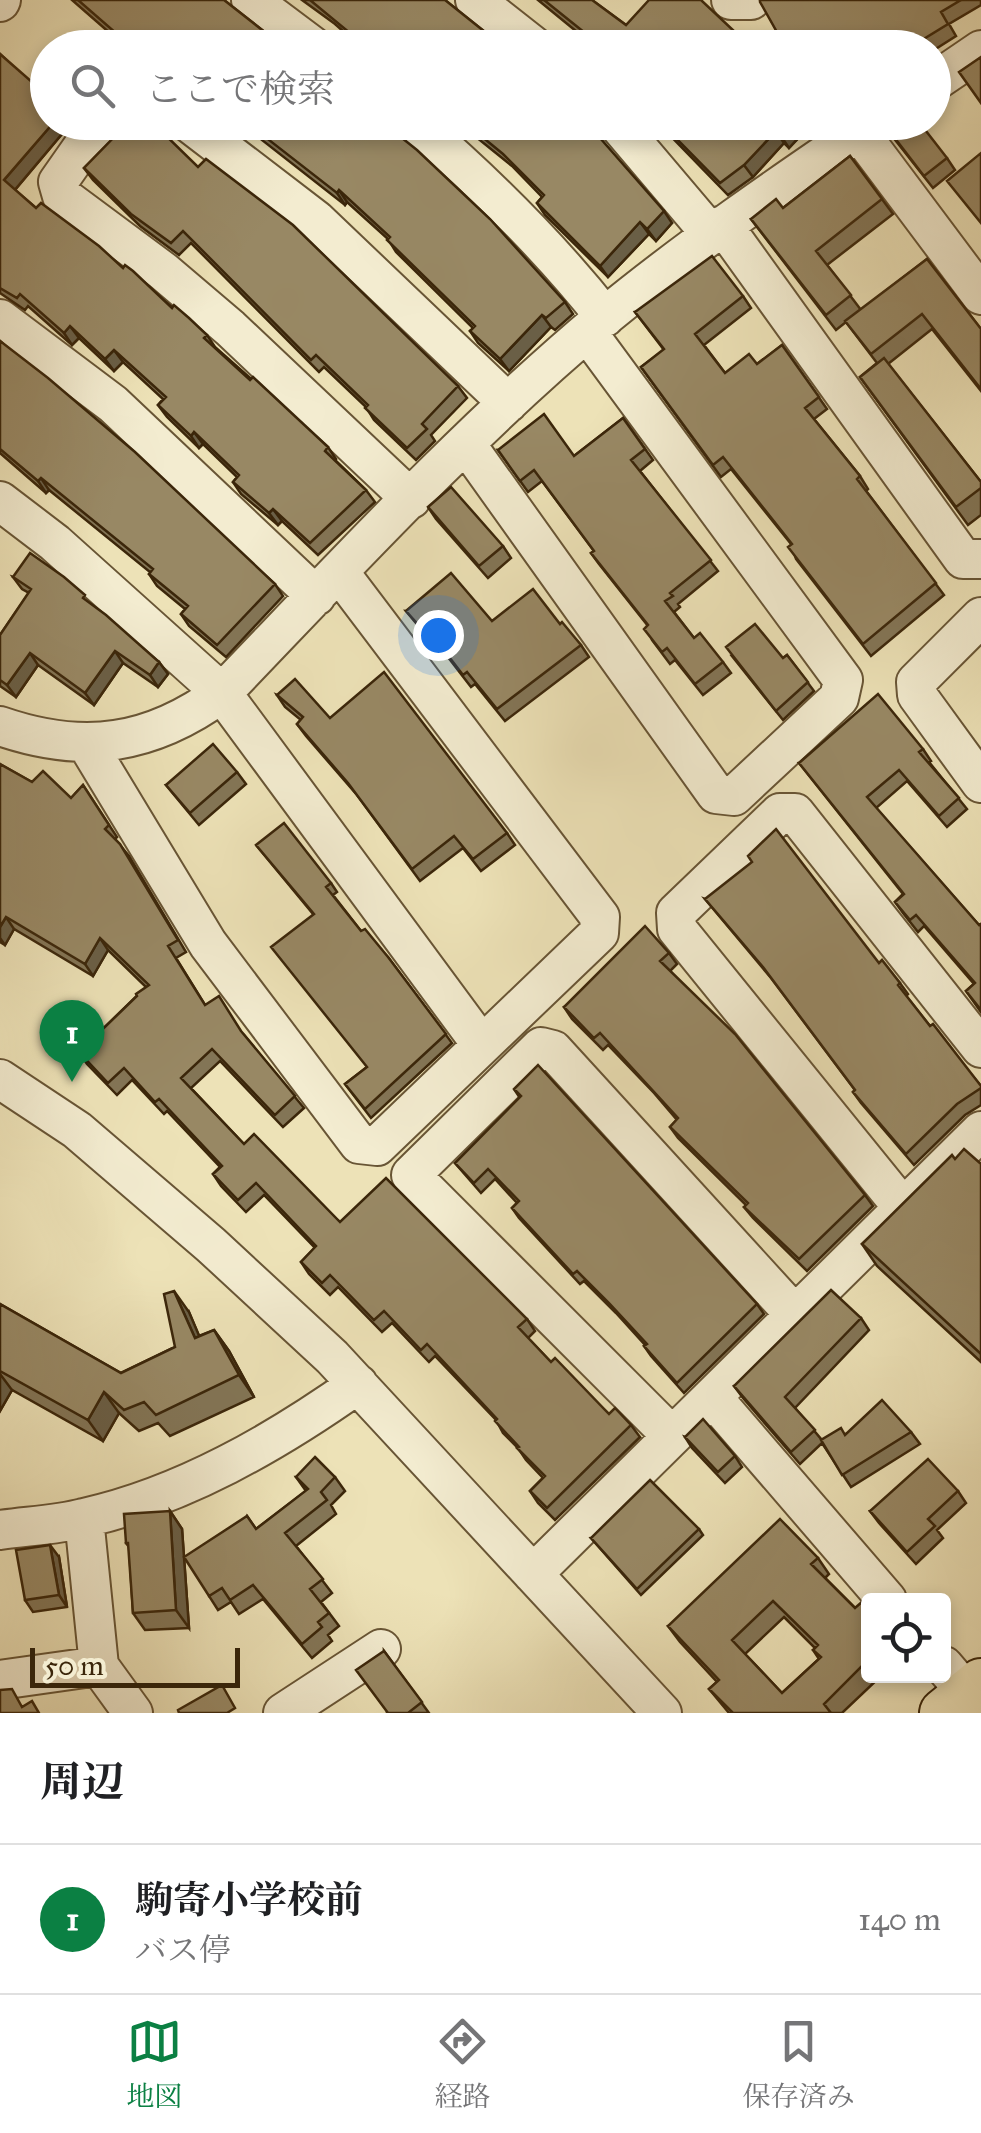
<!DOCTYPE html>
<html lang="ja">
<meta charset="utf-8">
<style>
body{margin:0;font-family:"IM FELL Great Primer","Noto Serif JP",serif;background:#f2f2f2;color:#202124}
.controls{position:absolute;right:30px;bottom:30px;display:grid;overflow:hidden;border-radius:10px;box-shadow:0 5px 15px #0003}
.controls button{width:90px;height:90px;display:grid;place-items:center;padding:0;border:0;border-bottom:2px solid #e0e0e0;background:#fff;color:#202124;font:50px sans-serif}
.scale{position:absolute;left:30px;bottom:25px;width:210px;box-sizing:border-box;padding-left:10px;border:5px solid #3b260a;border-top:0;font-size:28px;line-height:35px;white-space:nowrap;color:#3b260a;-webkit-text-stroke:8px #f3ecd0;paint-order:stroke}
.you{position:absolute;left:438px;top:635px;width:35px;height:35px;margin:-25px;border:8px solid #fff;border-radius:50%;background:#1a73e8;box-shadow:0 0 0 15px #1a73e833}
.badge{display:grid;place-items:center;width:65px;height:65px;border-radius:50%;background:#0b8043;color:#fff;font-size:32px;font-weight:700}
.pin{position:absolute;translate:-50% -82px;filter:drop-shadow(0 2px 5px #0008)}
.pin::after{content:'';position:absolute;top:52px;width:35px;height:30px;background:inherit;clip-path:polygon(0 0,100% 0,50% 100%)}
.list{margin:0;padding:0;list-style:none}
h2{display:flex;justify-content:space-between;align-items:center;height:130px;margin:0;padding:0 40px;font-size:42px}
h2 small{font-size:32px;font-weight:400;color:#757577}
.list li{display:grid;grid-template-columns:65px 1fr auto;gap:30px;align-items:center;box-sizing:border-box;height:150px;padding:0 40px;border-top:2px solid #e0e0e0}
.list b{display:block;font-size:38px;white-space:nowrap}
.list p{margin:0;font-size:32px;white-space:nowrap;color:#757577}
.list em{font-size:32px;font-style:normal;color:#757577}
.icon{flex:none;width:55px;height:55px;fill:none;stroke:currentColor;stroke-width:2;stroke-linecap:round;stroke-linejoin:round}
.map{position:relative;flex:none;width:981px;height:1713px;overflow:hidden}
.search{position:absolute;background:#fff;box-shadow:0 5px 15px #0003;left:30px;right:30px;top:30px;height:110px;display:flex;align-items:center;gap:25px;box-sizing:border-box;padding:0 35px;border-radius:55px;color:#757577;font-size:38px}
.sheet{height:280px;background:#fff}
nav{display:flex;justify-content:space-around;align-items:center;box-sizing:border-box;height:140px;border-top:2px solid #e0e0e0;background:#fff;font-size:28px;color:#757577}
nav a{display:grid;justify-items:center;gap:5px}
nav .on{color:#0b8043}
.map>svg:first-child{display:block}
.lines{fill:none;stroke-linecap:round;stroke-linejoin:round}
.minor-casing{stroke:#685535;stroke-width:42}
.major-casing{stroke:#3b260a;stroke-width:52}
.minor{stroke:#f3ecd0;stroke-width:38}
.major{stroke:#ede2b7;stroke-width:48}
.wall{fill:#837556;stroke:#3b260a;stroke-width:2.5;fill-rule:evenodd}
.shaded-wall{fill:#6a5f46;stroke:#3b260a;stroke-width:2.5}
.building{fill:#988864;stroke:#3b260a;stroke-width:2.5;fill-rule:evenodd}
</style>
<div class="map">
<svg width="981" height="1713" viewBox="0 0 981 1713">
<rect width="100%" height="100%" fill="#ede2b7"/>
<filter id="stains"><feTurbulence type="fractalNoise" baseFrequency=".002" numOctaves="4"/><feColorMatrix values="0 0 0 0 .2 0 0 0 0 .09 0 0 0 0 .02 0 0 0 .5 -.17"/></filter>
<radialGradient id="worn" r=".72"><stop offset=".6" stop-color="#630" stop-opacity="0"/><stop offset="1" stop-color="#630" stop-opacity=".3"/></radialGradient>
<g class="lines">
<defs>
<path id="minor" d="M 251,0 L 315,48
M 475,0 L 536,48
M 731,0 L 751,0
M 0,2 L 1,0
M 934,82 L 981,50
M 100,122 L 58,182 L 62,196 L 163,271 L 230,328 L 411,499
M 188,122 L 316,220 L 508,403
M 414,122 C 484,182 548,245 605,317
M 616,122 L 710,233
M 859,132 L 981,295
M 723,225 L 963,559 L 981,559
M 0,319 L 113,404 L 316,596
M 466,444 L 716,794 L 734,796 L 839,698 L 843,680 L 587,332
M 0,501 L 55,543 L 222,693 L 481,1044
M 981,617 L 916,682 L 917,695 L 981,783
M 0,726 C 84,755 151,745 222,693 C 345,565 466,433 602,319 C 688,248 780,185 873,122
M 87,744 L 208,944 L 359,1144 L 377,1146 L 599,933 L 600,917 L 339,572
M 0,1079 L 77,1130 L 211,1245 L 332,1357 L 662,1713
M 904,1209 L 677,929 L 676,913 L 780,813 L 795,813 L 981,1048
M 713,1398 L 887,1600
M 671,1435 L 411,1175 L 541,1047 L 553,1050 L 796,1316
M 84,1518 L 99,1666 L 133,1713
M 0,1530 C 28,1526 57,1525 84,1518 C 183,1496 276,1442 358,1384
M 533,1574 L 981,1131
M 944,1666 L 967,1693
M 0,1680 L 99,1666
M 283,1713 L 381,1649"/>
<path id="major" d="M 944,1713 L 981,1683"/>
</defs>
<!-- minor casing -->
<use href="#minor" class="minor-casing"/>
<!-- major casing -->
<use href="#major" class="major-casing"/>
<!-- minor -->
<use href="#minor" class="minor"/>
<!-- major -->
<use href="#major" class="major"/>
</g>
<!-- wall -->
<path class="wall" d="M 72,0 L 224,0 L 285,48 L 127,48 Z
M 302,0 L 445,0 L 505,48 L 362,48 L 335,24 Z
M 538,0 L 592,0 L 626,25 L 752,48 L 585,48 L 579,40 L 582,36 Z
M 760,0 L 981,0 L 981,5 L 949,24 L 956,36 L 934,50 L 934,48 L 786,48 Z
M 0,54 L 72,122 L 15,190 L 36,208 L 123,268 L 207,335 L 215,347 L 328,447 L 336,459 L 335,460 L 366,490 L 375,502 L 318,555 L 282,521 L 278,525 L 241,494 L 233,482 L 237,477 L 203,444 L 199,448 L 167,417 L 158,405 L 163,399 L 123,362 L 114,371 L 79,338 L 72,345 L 28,306 L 25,310 L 0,293 Z
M 239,122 L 382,122 L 565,302 L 573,314 L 555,330 L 551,327 L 509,371 L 478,343 L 470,331 L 473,328 L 396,252 L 388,239 L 347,202 L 345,205 Z
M 464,122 L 594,122 L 591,128 L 672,223 L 656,241 L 649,234 L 608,277 L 545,215 L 537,203 L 542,197 L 512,166 L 471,133 Z
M 657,122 L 716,122 L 724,130 L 732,122 L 814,122 L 789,148 L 784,143 L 753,177 L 728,195 Z
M 109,124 L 198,167 L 458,386 L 467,398 L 431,435 L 435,441 L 416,460 L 374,420 L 366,407 L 324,367 L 319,372 L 191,243 L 179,255 L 140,226 L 93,180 L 84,168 L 117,135 Z
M 892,136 L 947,158 L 955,170 L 933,188 Z
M 850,156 L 893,214 L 827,265 L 861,310 L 927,259 L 981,329 L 981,391 L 932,329 L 888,364 L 981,482 L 981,515 L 968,525 L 860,377 L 877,363 L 846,322 L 836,330 L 751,219 L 783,208 Z
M 743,296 L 751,308 L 704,345 L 725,373 L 757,364 L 782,345 L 827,409 L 814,419 L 860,476 L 868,489 L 866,491 L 944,595 L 871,656 L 796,559 L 791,544 L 731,469 L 721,477 L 641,367 L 664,350 L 635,312 Z
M 0,341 L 275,584 L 283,596 L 226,657 L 189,626 L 181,614 L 185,609 L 157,586 L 149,574 L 150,572 L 49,490 L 46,493 L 0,453 Z
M 623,418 L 653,460 L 640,471 L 718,571 L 678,604 L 680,607 L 674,612 L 694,638 L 723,662 L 731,673 L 703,695 L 675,660 L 670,664 L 652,640 L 648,626 L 599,564 L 591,553 L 594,551 L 542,481 L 528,492 L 498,450 L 574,456 Z
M 428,507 L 503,546 L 511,558 L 488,578 L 436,519 Z
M 13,577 L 91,604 L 159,662 L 168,674 L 158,687 L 123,663 L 94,705 L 38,665 L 16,697 L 0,686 L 0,635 L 29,593 L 22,589 Z
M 406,611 L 492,621 L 560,624 L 581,645 L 589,657 L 505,721 L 475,684 L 471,687 L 434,639 L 431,641 Z
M 787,655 L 814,691 L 783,720 L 732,656 L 783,658 Z
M 277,695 L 330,718 L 507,833 L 515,845 L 481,871 L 463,848 L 420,881 L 357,795 L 306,736 L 297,724 L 301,720 L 285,707 Z
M 923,749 L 931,761 L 929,762 L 967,809 L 947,827 L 907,781 L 876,808 L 979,925 L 981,924 L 981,1012 L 966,991 L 974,984 L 924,926 L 918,932 L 903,913 L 895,902 L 903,894 L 799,763 Z
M 0,764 L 32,782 L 71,798 L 83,785 L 117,837 L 115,839 L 129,856 L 186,952 L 176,958 L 205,1005 L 244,1035 L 304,1108 L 283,1127 L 220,1061 L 191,1088 L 244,1144 L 340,1222 L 527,1319 L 535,1331 L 528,1338 L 551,1362 L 609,1414 L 631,1425 L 640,1437 L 555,1520 L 538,1503 L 530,1491 L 543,1478 L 526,1460 L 518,1448 L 503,1433 L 496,1420 L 435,1356 L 429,1362 L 392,1323 L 382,1332 L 338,1287 L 330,1295 L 309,1274 L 301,1262 L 315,1248 L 264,1195 L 246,1212 L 221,1186 L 213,1174 L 220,1167 L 167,1111 L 164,1114 L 132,1080 L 117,1095 L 87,1064 L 79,1052 L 146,987 L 108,950 L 93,976 L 14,929 L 5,945 L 0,942 Z
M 237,772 L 246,784 L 199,825 L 166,785 Z
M 256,845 L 331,883 L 337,892 L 333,895 L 361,931 L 388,957 L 452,1043 L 371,1118 L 345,1084 L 367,1067 L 313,914 Z
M 705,899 L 879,963 L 900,983 L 908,994 L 906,996 L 930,1026 L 981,1086 L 981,1105 L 965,1115 L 914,1165 L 861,1103 L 853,1092 L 855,1090 L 771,978 Z
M 669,953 L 677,964 L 670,971 L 865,1195 L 873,1206 L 807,1271 L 753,1218 L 744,1207 L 746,1205 L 678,1138 L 670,1127 L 677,1120 L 654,1093 L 608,1045 L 603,1050 L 572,1019 L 564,1007 Z
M 514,1089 L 757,1304 L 764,1314 L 684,1393 L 651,1356 L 644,1346 L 645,1345 L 616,1313 L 584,1281 L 580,1284 L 519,1218 L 512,1208 L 517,1203 L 495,1179 L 481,1193 L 455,1163 L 520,1098 Z
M 955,1159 L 981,1164 L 981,1362 L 877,1266 L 862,1244 Z
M 0,1304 L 121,1373 L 175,1347 L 189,1312 L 199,1336 L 214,1330 L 229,1351 L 254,1397 L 170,1436 L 158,1423 L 139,1431 L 119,1413 L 103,1441 L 12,1390 L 0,1411 Z
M 861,1318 L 869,1330 L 795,1408 L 822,1440 L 845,1434 L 911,1432 L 920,1444 L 851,1487 L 822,1443 L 800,1464 L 743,1398 L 734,1386 Z
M 685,1437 L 735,1456 L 742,1467 L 725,1483 L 692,1448 Z
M 296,1477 L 335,1477 L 345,1491 L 331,1505 L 336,1514 L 296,1546 L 332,1593 L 321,1602 L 339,1626 L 328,1635 L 332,1641 L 312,1658 L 263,1599 L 239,1614 L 231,1602 L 218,1610 L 209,1596 L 247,1516 L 256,1529 L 306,1491 Z
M 958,1491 L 966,1503 L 937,1530 L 943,1538 L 916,1564 L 879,1523 L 870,1511 Z
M 170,1511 L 182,1529 L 189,1628 L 145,1630 L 133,1613 L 129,1547 L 126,1543 Z
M 699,1529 L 703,1535 L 641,1595 L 591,1538 Z
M 59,1557 L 67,1607 L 33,1612 L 25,1600 Z
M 818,1558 L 829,1574 L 825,1578 L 855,1608 L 868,1603 L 868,1676 L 881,1676 L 842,1713 L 729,1713 L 709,1689 L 717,1682 L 680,1642 L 668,1626 ZM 784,1617 L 815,1648 L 813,1650 L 819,1659 L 782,1693 L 745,1654 Z
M 384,1651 L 429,1713 L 387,1713 Z"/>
<!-- shaded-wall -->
<path class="shaded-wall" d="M 54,122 L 72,122 L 13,192 L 4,180 Z
M 793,122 L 810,122 L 811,124 L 789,148 L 781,136 Z
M 776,131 L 784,143 L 753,177 L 744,165 Z
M 339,190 L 347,202 L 345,205 L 337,193 Z
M 664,211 L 672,223 L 656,241 L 647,229 Z
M 640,222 L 649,234 L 608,277 L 600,266 Z
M 542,315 L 551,327 L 509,371 L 500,359 Z
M 70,326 L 79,338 L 72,345 L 64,333 Z
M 114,350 L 123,362 L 114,371 L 105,359 Z
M 194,432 L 203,444 L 199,448 L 191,436 Z
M 41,478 L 49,490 L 46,493 L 38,481 Z
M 273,509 L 282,521 L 278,525 L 269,513 Z
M 115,651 L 123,663 L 94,705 L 85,693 Z
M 30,653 L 38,665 L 16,697 L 7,685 Z
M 159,662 L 168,674 L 158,687 L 150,675 Z
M 6,917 L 14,929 L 5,945 L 0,938 L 0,927 Z
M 100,938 L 108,950 L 93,976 L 85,964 Z
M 174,1291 L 189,1312 L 209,1359 L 195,1338 Z
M 214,1330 L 229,1351 L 254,1397 L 239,1375 Z
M 0,1374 L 12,1390 L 0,1411 Z
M 104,1392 L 119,1413 L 103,1441 L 88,1420 Z
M 170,1511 L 182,1529 L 189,1628 L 176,1610 Z
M 50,1545 L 59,1557 L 67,1607 L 59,1595 Z"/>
<!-- building -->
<path class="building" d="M 78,0 L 224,0 L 285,48 L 133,48 Z
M 310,0 L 445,0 L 505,48 L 368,48 Z
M 544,0 L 592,0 L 626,25 L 649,0 L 701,0 L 752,48 L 707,48 L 702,43 L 698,48 L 589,48 L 579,40 L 585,33 Z
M 760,0 L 961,0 L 941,12 L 948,24 L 909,48 L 786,48 L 760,2 Z
M 0,54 L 48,96 L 48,122 L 54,122 L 4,180 L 36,208 L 41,203 L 99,246 L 123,268 L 125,265 L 133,271 L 172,308 L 174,305 L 189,318 L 207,335 L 204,338 L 250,380 L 253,377 L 328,447 L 325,451 L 366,490 L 310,543 L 273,509 L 269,513 L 233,482 L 239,475 L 194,432 L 191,436 L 158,405 L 166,397 L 114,350 L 105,359 L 70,326 L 64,333 L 20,294 L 17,298 L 0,288 Z
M 981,57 L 981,103 L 959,72 Z
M 111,122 L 152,122 L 198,167 L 206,159 L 293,225 L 458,386 L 422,424 L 427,429 L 407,448 L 365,408 L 368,405 L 316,355 L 311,360 L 183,231 L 171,243 L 131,214 L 84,168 L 118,133 L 109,124 Z
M 246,122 L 382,122 L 417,150 L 490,219 L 565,302 L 546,318 L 542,315 L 500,359 L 470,331 L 475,326 L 387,240 L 390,237 L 339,190 L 337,193 Z
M 464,122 L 586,122 L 664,211 L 647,229 L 640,222 L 600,266 L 537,203 L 544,195 L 503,154 Z
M 660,122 L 716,122 L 724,130 L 732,122 L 793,122 L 781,136 L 776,131 L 744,165 L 720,183 Z
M 885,122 L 919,122 L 947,158 L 924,176 L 884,124 Z
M 981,153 L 981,223 L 947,181 Z
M 850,156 L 882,199 L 816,251 L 851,295 L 826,315 L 751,219 L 776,199 L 783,208 Z
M 712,256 L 743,296 L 695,334 L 725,373 L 749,354 L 757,364 L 782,345 L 819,397 L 805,408 L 860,476 L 857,479 L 936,583 L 863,644 L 788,547 L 792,544 L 723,457 L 713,465 L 641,367 L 664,349 L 635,312 Z
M 927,259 L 981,329 L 981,389 L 922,314 L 871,354 L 845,321 Z
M 0,341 L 48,378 L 135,452 L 275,584 L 217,645 L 181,614 L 188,606 L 149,574 L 153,569 L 41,478 L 38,481 L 0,449 Z
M 884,358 L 981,482 L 981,488 L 956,507 L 860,377 Z
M 544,414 L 574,456 L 623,418 L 645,449 L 631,460 L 711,560 L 670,593 L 673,596 L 665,601 L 694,638 L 700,633 L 723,662 L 695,684 L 667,648 L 662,652 L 644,629 L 648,625 L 591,553 L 594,551 L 534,470 L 520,481 L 498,450 Z
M 451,487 L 503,546 L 479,566 L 428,507 Z
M 30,553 L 64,577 L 85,595 L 83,598 L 106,615 L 159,662 L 150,675 L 115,651 L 85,693 L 30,653 L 7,685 L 0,680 L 0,635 L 31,589 L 13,577 Z
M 451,573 L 492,621 L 533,589 L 560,624 L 562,622 L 581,645 L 497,709 L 467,672 L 463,675 L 426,627 L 423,630 L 406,611 Z
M 755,624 L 783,658 L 787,655 L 808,682 L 776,711 L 726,647 Z
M 384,672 L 507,833 L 473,859 L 454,836 L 412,869 L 348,783 L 297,724 L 303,717 L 277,695 L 295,679 L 330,718 Z
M 878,694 L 923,749 L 919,752 L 959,798 L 939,816 L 899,770 L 867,797 L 979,925 L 981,924 L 981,1010 L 966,991 L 975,983 L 916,915 L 910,920 L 895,902 L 904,894 L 799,763 Z
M 213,744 L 237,772 L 190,813 L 166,785 Z
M 0,764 L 32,782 L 43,771 L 71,798 L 83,785 L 109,825 L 105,829 L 120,844 L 178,940 L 168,946 L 205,1005 L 219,996 L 241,1031 L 295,1096 L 275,1115 L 212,1049 L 181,1078 L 244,1144 L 254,1134 L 340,1222 L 386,1178 L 527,1319 L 518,1327 L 551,1362 L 555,1358 L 609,1414 L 615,1408 L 631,1425 L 547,1508 L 530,1491 L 545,1476 L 517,1448 L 519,1447 L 495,1421 L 497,1419 L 427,1344 L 421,1350 L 384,1311 L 374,1320 L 330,1275 L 322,1283 L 301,1262 L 316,1246 L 256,1183 L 238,1200 L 213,1174 L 222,1166 L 159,1099 L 155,1102 L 124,1068 L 108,1083 L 79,1052 L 137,996 L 136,994 L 149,985 L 100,938 L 85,964 L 6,917 L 0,927 Z
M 284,823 L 331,883 L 326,887 L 361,931 L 365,929 L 388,957 L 446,1034 L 365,1109 L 345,1084 L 367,1067 L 271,947 L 314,914 L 256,845 Z
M 776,829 L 879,963 L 882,960 L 900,983 L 898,985 L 930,1026 L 933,1024 L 981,1086 L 981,1088 L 957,1104 L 906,1154 L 853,1092 L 855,1090 L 763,967 L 705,899 L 752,862 L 748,856 Z
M 645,926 L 669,953 L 660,961 L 735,1034 L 865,1195 L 799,1259 L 744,1207 L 748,1203 L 670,1127 L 678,1118 L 645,1082 L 600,1033 L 594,1038 L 564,1007 Z
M 538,1065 L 757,1304 L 677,1383 L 644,1346 L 647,1344 L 609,1303 L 577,1271 L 573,1274 L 512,1208 L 519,1201 L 488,1169 L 474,1183 L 455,1163 L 521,1096 L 514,1089 Z
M 964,1149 L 981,1164 L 981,1354 L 862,1244 L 952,1155 L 955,1159 Z
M 831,1290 L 861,1318 L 785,1397 L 815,1430 L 791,1452 L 734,1386 Z
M 174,1291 L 195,1338 L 214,1330 L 239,1375 L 156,1415 L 144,1402 L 124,1410 L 104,1392 L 88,1420 L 0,1371 L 0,1304 L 121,1373 L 175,1347 L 164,1294 Z
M 882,1400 L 911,1432 L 842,1475 L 821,1440 L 841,1428 L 845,1435 Z
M 703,1419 L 735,1456 L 718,1472 L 685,1437 Z
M 315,1457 L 335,1477 L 321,1492 L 327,1500 L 285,1533 L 323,1579 L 310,1589 L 329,1613 L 318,1622 L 322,1627 L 302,1644 L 253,1585 L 230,1600 L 222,1588 L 209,1596 L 184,1557 L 247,1516 L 256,1529 L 308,1489 L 296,1477 Z
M 928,1459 L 958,1491 L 928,1519 L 935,1526 L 907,1552 L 870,1511 Z
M 650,1480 L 699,1529 L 637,1589 L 591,1538 Z
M 170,1511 L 176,1610 L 133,1613 L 128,1543 L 126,1543 L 124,1514 Z
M 780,1519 L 818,1558 L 811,1564 L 855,1608 L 863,1601 L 868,1603 L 868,1660 L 824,1704 L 831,1713 L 733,1713 L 709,1689 L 719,1680 L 668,1626 ZM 773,1601 L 818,1645 L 813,1650 L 821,1657 L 782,1693 L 732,1640 Z
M 50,1545 L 59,1595 L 25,1600 L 16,1550 Z
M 384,1651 L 422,1702 L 408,1713 L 388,1713 L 356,1670 Z
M 222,1685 L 235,1708 L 227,1713 L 179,1713 L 178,1710 Z
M 12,1689 L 22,1707 L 32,1701 L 39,1713 L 0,1713 L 0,1690 Z"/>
<rect width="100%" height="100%" filter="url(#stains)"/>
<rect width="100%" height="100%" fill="url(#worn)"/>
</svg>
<div class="controls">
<button><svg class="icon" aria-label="locate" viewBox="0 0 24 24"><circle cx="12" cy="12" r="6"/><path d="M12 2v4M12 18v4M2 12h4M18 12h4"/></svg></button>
</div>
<div class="scale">50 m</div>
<div class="you"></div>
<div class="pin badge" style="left:72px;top:1082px">1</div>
<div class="search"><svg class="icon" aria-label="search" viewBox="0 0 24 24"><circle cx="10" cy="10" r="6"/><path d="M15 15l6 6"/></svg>ここで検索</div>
</div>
<section class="sheet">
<h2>周辺<small></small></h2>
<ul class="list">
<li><span class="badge">1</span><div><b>駒寄小学校前</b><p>バス停</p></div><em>140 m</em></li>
</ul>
</section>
<nav>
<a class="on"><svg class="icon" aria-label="map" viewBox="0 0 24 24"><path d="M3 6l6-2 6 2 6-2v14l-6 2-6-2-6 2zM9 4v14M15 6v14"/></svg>地図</a>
<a><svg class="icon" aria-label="directions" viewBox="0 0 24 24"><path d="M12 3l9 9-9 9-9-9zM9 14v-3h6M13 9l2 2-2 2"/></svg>経路</a>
<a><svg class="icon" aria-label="saved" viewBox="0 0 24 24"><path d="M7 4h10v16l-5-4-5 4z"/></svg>保存済み</a>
</nav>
